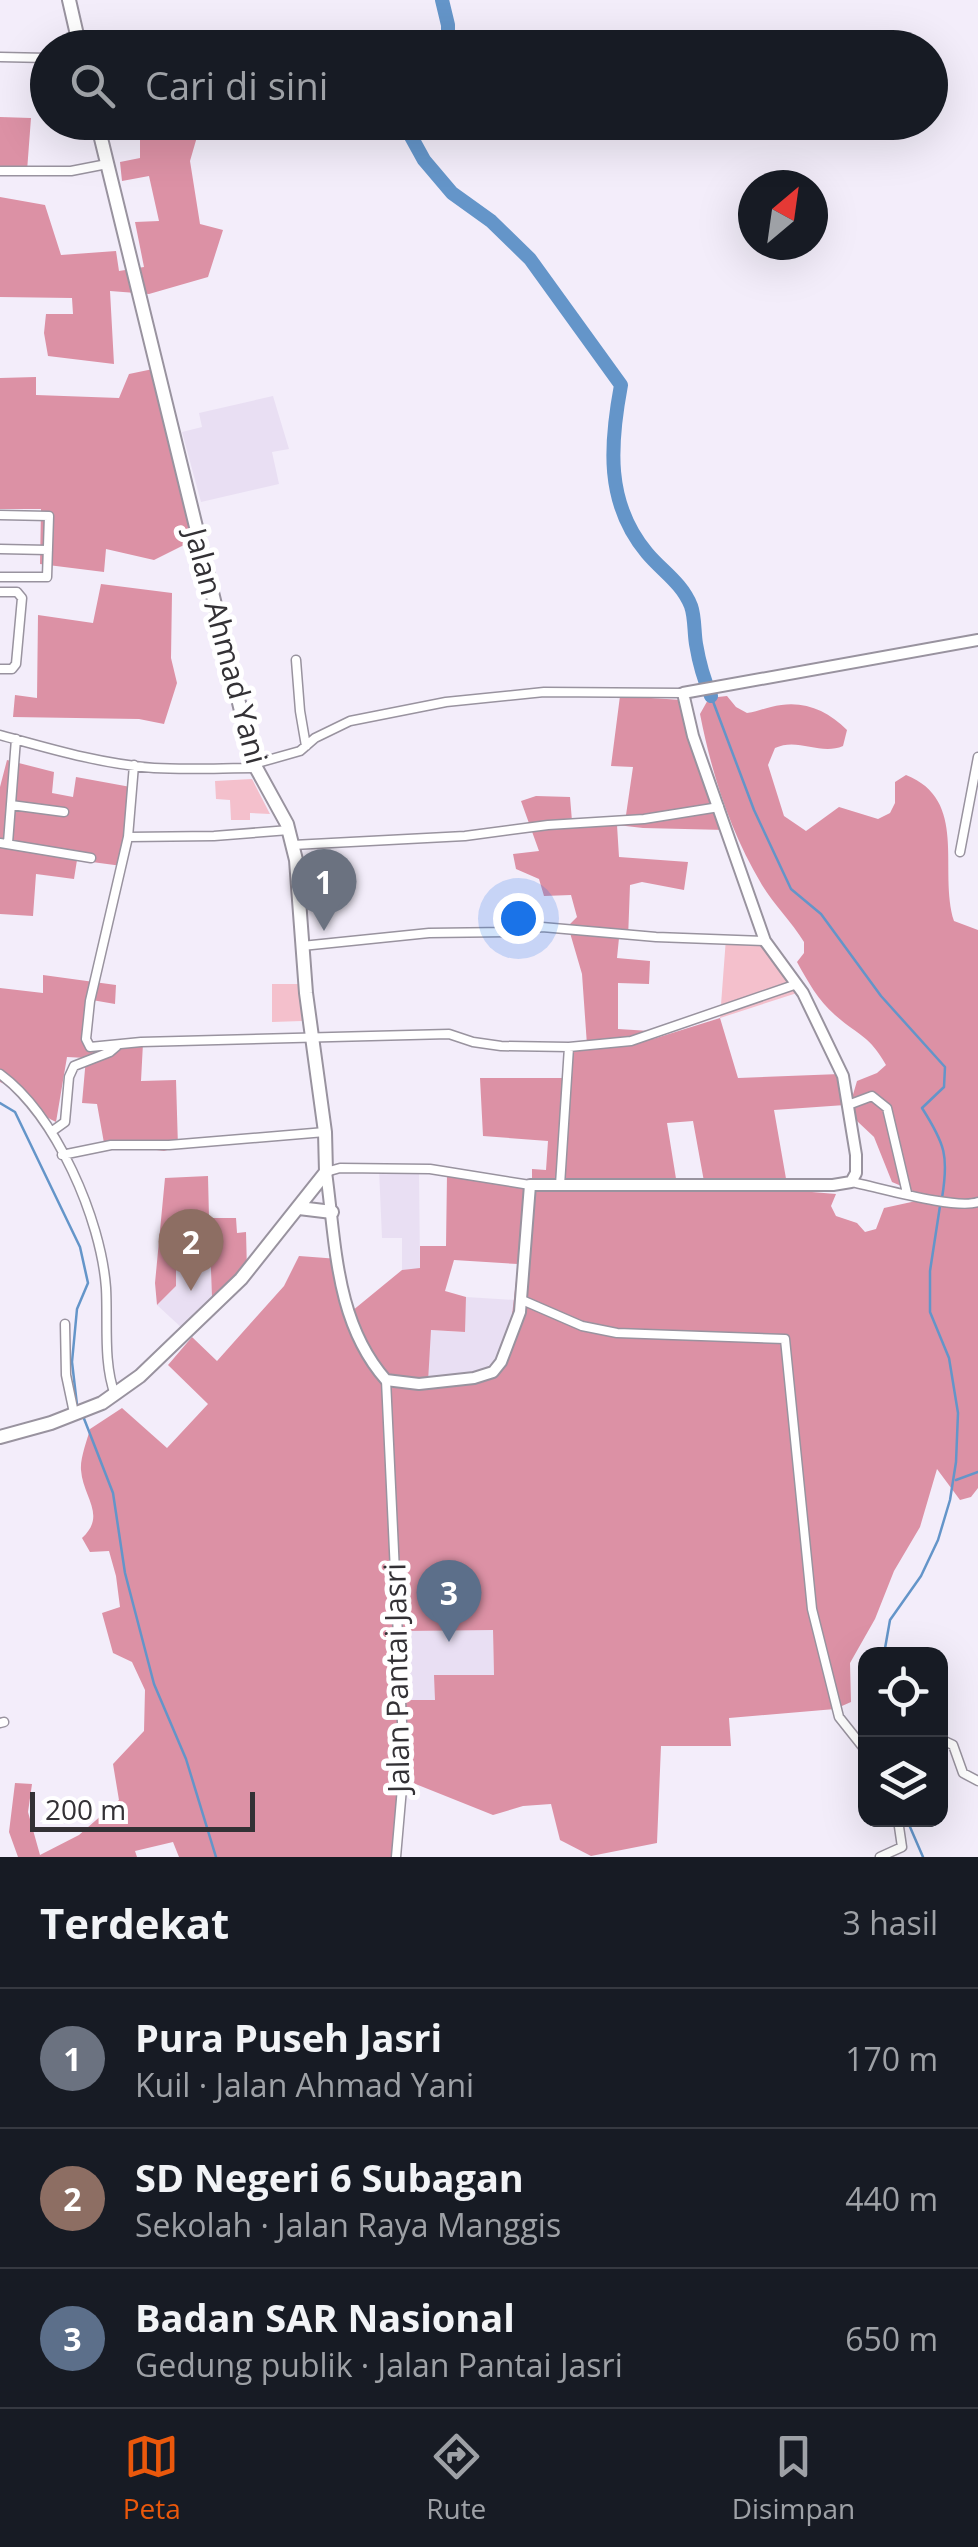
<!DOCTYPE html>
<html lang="id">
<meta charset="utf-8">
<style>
body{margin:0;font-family:"Open Sans",sans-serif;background:#20242c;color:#f1f3f6}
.controls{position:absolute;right:30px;bottom:30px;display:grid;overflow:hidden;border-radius:20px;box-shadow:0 10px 40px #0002}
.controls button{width:90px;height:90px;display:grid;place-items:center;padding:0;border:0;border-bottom:2px solid #363941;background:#171b24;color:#f1f3f6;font:50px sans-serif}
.compass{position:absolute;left:738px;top:170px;width:90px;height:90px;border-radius:50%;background:#171b24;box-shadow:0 10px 40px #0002;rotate:29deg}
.scale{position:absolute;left:30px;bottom:25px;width:225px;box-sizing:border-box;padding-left:10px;border:5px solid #333135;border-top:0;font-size:28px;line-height:35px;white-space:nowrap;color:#333135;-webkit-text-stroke:8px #fff;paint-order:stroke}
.you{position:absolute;left:518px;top:918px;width:35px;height:35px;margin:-25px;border:8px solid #fff;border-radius:50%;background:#1a73e8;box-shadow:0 0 0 15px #1a73e833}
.badge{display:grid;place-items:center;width:65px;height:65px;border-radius:50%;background:#ea580c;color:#fff;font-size:32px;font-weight:700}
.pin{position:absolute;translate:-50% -82px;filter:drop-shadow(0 2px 5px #0008)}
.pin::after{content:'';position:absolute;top:52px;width:35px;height:30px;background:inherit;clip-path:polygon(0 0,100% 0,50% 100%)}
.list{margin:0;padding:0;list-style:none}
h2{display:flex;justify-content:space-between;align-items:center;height:130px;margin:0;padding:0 40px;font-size:42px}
h2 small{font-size:32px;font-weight:400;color:#9ea1a6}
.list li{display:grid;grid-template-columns:65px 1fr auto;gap:30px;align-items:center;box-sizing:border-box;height:140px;padding:0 40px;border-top:2px solid #363941}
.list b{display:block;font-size:38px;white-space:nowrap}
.list p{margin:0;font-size:32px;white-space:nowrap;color:#9ea1a6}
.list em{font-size:32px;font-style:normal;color:#9ea1a6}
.icon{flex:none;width:55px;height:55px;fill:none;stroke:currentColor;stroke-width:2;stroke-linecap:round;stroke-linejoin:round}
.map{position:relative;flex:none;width:978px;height:1857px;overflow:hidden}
.search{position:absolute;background:#171b24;box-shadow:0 10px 40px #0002;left:30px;right:30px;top:30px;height:110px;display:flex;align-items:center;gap:25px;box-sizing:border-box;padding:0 35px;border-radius:55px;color:#9ea1a6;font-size:38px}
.sheet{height:550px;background:#171b24}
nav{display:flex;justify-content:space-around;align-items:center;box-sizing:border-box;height:140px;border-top:2px solid #363941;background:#171b24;font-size:28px;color:#9ea1a6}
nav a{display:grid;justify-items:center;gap:5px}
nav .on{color:#ea580c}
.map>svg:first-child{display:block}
.built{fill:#e9dff3}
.green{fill:#f4c0cc}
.forest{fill:#dc91a5;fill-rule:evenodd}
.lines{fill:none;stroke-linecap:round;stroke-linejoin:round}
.stream{stroke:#6495c9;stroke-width:2.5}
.river{stroke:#6495c9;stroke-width:14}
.street-casing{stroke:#99939f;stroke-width:11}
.secondary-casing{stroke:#99939f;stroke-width:14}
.highway-casing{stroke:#99939f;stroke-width:16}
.street{stroke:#fff;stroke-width:8}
.secondary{stroke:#fff;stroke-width:10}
.highway{stroke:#fff;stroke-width:12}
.labels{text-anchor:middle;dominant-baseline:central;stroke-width:10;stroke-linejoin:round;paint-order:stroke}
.street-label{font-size:30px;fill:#333135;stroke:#fff}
</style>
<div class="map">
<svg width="978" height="1857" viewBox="0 0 978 1857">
<rect width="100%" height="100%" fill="#f3edfa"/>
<!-- built -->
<path class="built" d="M 273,396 L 289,449 L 272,452 L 279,484 L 201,502 L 182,432 L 202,427 L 199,413 Z
M 379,1169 L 419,1170 L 420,1269 L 402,1270 L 402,1238 L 382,1238 Z
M 211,1244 L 212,1297 L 183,1329 L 157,1305 L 176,1286 L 176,1245 Z
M 466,1297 L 516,1300 L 510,1332 L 494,1370 L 428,1382 L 430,1330 L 464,1332 Z
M 493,1629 L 494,1675 L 435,1675 L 435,1700 L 407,1701 L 405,1631 Z"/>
<!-- green -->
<path class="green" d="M 252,779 L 270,814 L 250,813 L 250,820 L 231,820 L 230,800 L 216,799 L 215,781 Z
M 726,938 L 764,940 L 773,962 L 797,993 L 720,1018 Z
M 272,984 L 299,984 L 302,1021 L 272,1022 Z"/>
<!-- forest -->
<path class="forest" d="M 0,117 L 31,118 L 27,171 L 0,169 Z
M 140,123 L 201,123 L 190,161 L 200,224 L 223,230 L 208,277 L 149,294 L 110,291 L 114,364 L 48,356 L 44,333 L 46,314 L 73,314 L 72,298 L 0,297 L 0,197 L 45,205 L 61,255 L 116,251 L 119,271 L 144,267 L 135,222 L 159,221 L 149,176 L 122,181 L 120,162 L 140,158 Z
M 153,369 L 192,541 L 154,560 L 106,549 L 104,572 L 40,564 L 41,509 L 0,509 L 0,378 L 36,377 L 36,395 L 119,398 L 129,374 Z
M 101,584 L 172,593 L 171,658 L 177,683 L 164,724 L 139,719 L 13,717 L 15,695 L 37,698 L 38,615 L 93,623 Z
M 620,696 L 682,700 L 726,830 L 643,828 L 617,825 L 619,857 L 688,862 L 684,890 L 642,882 L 630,885 L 628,939 L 619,938 L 617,958 L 650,961 L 649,984 L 618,983 L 618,1029 L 650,1031 L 653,1039 L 720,1018 L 738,1078 L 840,1074 L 845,1105 L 774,1110 L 788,1190 L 836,1194 L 831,1206 L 836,1216 L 857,1223 L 865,1232 L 876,1229 L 884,1208 L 916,1201 L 913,1191 L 892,1182 L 874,1137 L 857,1121 L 852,1098 L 857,1081 L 877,1073 L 886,1065 C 869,1035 859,1036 835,1015 C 818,1000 808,982 797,962 L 804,953 L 804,942 C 792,922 774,905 762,885 C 730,831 712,775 700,714 L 709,698 L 727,696 L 736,707 L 747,713 C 756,712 762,709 771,707 C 801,699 826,709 847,730 L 843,746 C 820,756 798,737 775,748 L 768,765 L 784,816 L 806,831 L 839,807 L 878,819 L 890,813 L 895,803 L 895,782 L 906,775 C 969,800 938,870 954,921 L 978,930 L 978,1488 L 971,1497 L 960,1500 L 937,1469 L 920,1527 L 894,1571 L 875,1619 L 850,1663 L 851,1702 L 835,1709 L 729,1718 L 731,1746 L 661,1746 L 657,1843 L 591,1856 L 560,1840 L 551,1804 L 523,1806 L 493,1815 L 403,1779 L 396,1857 L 179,1857 L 173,1842 L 135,1851 L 137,1857 L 18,1857 L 9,1832 L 15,1783 L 32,1784 L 28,1812 L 40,1855 L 79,1835 L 119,1800 L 113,1764 L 144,1731 L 145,1690 L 132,1662 L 113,1653 L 102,1613 L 120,1607 L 116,1576 L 109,1551 L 90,1552 L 82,1538 C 107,1515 83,1498 81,1470 C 80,1458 87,1441 90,1429 L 122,1408 L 167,1448 L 208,1404 L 168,1365 L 192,1337 L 217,1361 L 284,1286 L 299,1256 L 339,1259 L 352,1311 L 402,1270 L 420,1268 L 420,1246 L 446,1246 L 447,1174 L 532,1186 L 532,1169 L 546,1170 L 548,1141 L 483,1136 L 480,1078 L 566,1078 L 564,1045 L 587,1045 L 582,974 L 568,926 L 577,917 L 571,895 L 544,896 L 539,879 L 516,869 L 513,854 L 539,851 L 521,801 L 536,796 L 570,797 L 572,821 L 626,815 L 633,767 L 611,766 ZM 693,1121 L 705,1187 L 678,1191 L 667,1123 ZM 454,1260 L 518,1264 L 510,1332 L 494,1370 L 428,1382 L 431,1330 L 465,1332 L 466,1297 L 445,1291 ZM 493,1630 L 494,1675 L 434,1675 L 435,1700 L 407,1700 L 406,1631 Z
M 7,760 L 54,772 L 52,793 L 73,797 L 76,777 L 136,788 L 122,866 L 77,860 L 74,879 L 36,874 L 33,916 L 0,914 L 0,787 Z
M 43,975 L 116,985 L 115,1004 L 92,1000 L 88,1043 L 143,1043 L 141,1081 L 176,1080 L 178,1147 L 164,1151 L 104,1143 L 97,1104 L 82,1103 L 86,1058 L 67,1057 L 56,1122 C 31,1110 21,1091 0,1082 L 0,988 L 43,993 Z
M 208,1176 L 209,1218 L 236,1218 L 237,1233 L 246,1232 L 247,1271 L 221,1303 L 212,1297 L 210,1244 L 176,1245 L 176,1286 L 157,1305 L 155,1283 L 165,1178 Z"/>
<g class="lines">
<!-- stream -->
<path class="stream" d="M 711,696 L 754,810 L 791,889 L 821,914 L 881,996 L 945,1067 L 944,1087 L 922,1108 C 945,1144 949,1156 942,1198
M 0,1103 L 15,1112 L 80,1247 L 88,1283 L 77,1309 L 72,1362 L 77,1405
M 83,1416 L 113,1493 L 125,1573 L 154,1684 L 186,1759 L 216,1857
M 956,1480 L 978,1472
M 884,1654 L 890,1620 L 921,1576 L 938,1540 L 950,1500 L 956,1462 L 958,1413 L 949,1358 L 930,1312 L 930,1271 L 940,1206
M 907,1820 L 923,1857"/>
<!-- river -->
<path class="river" d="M 442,0 L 448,25 L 448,48
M 411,122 L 408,131 L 424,160 L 452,193 L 491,221 L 530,259 L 621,385 C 610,444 605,503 647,553 C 662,571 682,583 691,606 C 695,617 694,632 696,644 C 699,662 704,680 711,696"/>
<defs>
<path id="street" d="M 0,57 L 48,58
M 0,171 L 71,171 L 107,164
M 0,515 L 49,516 L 47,577 L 0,577
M 0,549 L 48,550
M 0,592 L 17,592 L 22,598 L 16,664 L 12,669 L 0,669
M 296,660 L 300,711 L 306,746
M 0,735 C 51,749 101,764 154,768 C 188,770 223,768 257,768
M 254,764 L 300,751 L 315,738 L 350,721 L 446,702 L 544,692 L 683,693
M 134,765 L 128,837 L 90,1001 L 86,1039 L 90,1047 L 141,1042 L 449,1034 L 473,1042 L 501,1046 L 569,1047 L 631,1041 L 797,984
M 11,805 L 64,812
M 128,837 L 214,836 L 289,830
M 0,843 L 91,858
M 8,843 L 16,739
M 293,845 L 465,836 L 548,825 L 644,819 L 719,807
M 960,852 L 978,757
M 302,946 L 429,933 L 508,932 L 542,927 L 656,937 L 765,941
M 0,1074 C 56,1115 101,1219 106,1288 C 108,1323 103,1362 115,1395
M 848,1105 L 872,1096 L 887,1108 L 907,1193
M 51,1132 L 65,1122 L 69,1077 L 74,1066 L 110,1052 L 117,1046
M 62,1155 L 111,1145 L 169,1145 L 325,1132
M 326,1172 L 340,1168 L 430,1169 L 530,1185
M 851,1182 C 878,1187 955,1210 978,1202
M 560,1185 L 569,1047
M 522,1300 L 582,1326 L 617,1333 L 785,1339 L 812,1609 L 839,1717 L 866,1751
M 65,1324 L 66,1375 L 74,1413
M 386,1380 L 404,1765 L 396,1857
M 0,1723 L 4,1722
M 940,1739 L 953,1745 L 963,1773 L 978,1781
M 880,1857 L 902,1847 L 898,1820"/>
<path id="secondary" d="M 326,1172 C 336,1244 335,1322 386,1380 L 419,1384 L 474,1378 L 493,1372 L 501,1362 L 520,1312 L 530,1185 L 833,1185 L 851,1182 L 856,1173 L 856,1155 L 843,1076 L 803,993 L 765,941 L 693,736 L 683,693 L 978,640"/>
<path id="highway" d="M 69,0 L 80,48
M 299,1208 L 332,1212
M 0,1437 L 51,1423 L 102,1403 L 140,1376 L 241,1279 L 326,1172 L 325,1132 L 306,993 L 296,860 L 287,824 L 254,764 L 97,122"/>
</defs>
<!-- street casing -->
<use href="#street" class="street-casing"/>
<!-- secondary casing -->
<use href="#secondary" class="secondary-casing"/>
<!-- highway casing -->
<use href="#highway" class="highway-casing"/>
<!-- street -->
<use href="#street" class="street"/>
<!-- secondary -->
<use href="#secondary" class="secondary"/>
<!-- highway -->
<use href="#highway" class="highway"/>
</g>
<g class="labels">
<!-- street labels -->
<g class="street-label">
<text transform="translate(227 646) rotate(75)">Jalan Ahmad Yani</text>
<text transform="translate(396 1678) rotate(-91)">Jalan Pantai Jasri</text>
</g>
</g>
</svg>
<div class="controls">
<button><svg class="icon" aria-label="locate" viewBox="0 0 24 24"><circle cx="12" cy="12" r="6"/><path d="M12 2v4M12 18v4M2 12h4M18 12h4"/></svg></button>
<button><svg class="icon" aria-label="layers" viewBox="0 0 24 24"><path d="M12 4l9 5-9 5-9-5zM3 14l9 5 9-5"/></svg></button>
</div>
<svg class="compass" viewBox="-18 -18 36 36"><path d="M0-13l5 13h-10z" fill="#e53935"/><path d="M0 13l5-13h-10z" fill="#9ea1a6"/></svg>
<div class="scale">200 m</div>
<div class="you"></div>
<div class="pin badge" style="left:324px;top:931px;background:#6b7280">1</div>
<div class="pin badge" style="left:191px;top:1291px;background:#8d6e63">2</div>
<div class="pin badge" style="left:449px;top:1642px;background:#5c6f8a">3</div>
<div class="search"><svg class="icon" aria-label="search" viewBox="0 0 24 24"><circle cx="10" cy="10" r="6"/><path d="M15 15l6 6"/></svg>Cari di sini</div>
</div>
<section class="sheet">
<h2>Terdekat<small>3 hasil</small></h2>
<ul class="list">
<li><span class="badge" style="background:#6b7280">1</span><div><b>Pura Puseh Jasri</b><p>Kuil · Jalan Ahmad Yani</p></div><em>170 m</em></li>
<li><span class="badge" style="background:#8d6e63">2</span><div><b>SD Negeri 6 Subagan</b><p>Sekolah · Jalan Raya Manggis</p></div><em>440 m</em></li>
<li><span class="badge" style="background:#5c6f8a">3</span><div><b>Badan SAR Nasional</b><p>Gedung publik · Jalan Pantai Jasri</p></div><em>650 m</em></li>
</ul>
</section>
<nav>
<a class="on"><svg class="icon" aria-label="map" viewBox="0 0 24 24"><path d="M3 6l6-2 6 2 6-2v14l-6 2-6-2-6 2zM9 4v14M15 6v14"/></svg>Peta</a>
<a><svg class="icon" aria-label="directions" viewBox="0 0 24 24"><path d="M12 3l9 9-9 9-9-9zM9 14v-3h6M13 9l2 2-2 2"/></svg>Rute</a>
<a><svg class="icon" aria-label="saved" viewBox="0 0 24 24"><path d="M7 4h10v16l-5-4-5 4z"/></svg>Disimpan</a>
</nav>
